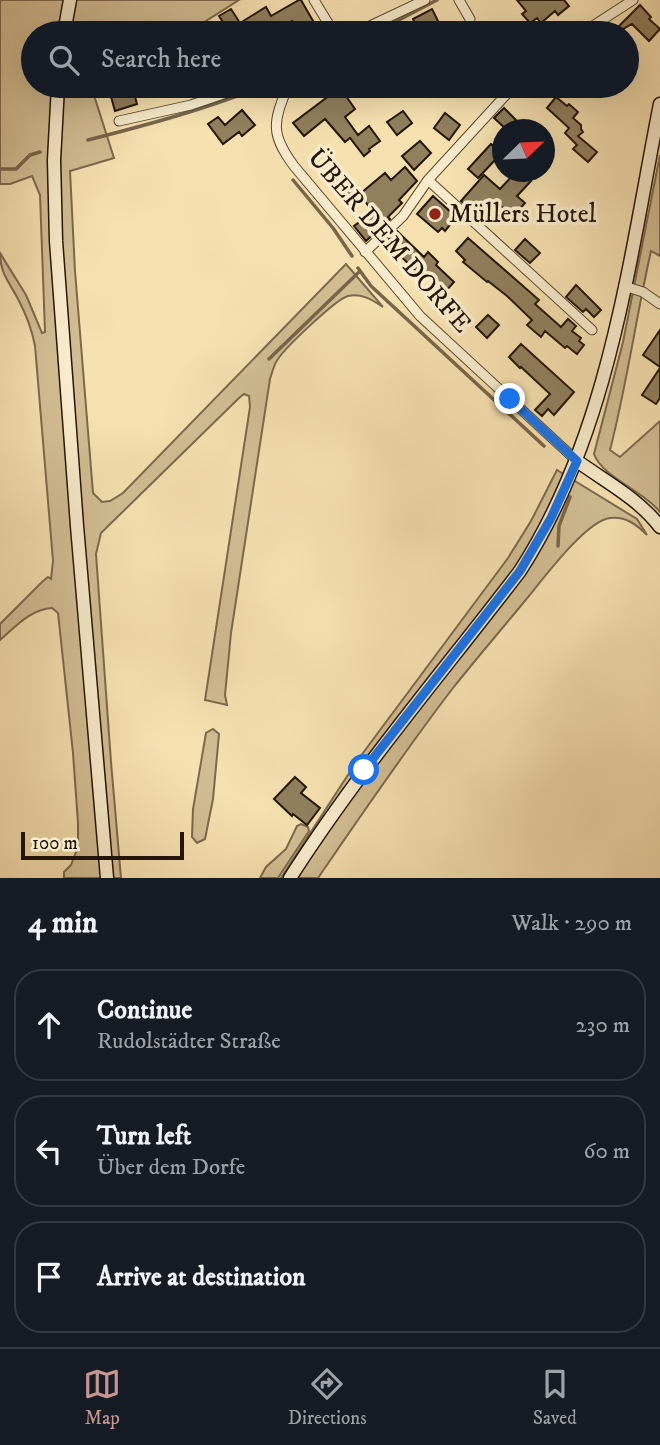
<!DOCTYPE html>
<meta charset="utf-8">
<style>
body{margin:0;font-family:"IM FELL DW Pica",serif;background:#242831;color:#f1f3f6}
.compass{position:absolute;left:492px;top:119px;width:63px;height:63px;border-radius:50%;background:#171b24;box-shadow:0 7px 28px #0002;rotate:67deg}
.scale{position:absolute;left:21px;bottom:18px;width:163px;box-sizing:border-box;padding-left:7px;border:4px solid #241506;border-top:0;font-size:19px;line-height:24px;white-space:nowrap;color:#241506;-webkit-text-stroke:5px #f9ebcc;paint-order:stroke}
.stop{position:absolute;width:21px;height:21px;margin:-16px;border:5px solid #1a73e8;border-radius:50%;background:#fff}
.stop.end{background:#1a73e8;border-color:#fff;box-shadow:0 2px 7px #0008}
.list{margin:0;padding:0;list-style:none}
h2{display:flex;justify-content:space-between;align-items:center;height:91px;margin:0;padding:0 28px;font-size:30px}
h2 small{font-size:23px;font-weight:400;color:#9ea1a6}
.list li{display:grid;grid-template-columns:46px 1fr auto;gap:21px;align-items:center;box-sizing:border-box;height:112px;margin:0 14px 14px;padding:0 14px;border:2px solid #363941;border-radius:28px}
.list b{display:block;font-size:26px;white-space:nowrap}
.list p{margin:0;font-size:23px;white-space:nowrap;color:#9ea1a6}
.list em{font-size:23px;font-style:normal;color:#9ea1a6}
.icon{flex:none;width:38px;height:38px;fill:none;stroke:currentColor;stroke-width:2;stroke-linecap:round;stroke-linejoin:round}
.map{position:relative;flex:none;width:660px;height:878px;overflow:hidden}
.search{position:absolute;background:#171b24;box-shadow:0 7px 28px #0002;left:21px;right:21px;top:21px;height:77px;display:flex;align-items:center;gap:18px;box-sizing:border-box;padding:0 24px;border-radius:38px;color:#9ea1a6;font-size:26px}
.sheet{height:469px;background:#171b24}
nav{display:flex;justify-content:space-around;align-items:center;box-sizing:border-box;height:98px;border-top:2px solid #363941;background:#171b24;font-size:19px;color:#9ea1a6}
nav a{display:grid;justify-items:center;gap:4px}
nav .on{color:#c59692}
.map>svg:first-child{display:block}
.green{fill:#d2bd93;stroke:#7b694c;stroke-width:2}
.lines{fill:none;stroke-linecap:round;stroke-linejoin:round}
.stream{stroke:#776549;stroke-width:3.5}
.building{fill:#917f5e;stroke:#241506;stroke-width:2}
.street-casing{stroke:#584830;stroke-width:11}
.secondary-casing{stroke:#241506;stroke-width:15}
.street{stroke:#f9ebcc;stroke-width:9}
.secondary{stroke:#f9ebcc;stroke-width:12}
.route{stroke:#1a73e8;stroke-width:9}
.poi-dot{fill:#8f2418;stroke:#f9ebcc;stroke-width:2.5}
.labels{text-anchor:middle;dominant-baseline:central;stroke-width:7;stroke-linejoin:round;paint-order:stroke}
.poi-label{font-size:26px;fill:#241506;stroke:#f9ebcc;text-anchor:start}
.street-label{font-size:26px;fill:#241506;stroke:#f9ebcc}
</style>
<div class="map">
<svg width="660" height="878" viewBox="0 0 660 878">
<rect width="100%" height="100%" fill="#f6e0b0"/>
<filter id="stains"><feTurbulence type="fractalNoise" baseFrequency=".00286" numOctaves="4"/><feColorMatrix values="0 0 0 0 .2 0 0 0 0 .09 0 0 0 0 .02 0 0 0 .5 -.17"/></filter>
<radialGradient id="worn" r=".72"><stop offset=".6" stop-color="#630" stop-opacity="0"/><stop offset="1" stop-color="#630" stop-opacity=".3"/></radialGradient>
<!-- green -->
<path class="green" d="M 0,0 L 239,0 L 187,33 L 33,33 L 33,86 L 91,86 L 114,158 L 70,171 L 75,271 L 93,493 L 102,502 L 110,501 L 123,493 L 346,264 L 383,307 C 372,300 362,293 348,296 C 336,299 286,347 278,359 C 274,364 272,373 270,379 L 231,633 L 225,695 L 227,705 L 205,700 L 250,407 L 249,396 L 244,394 L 239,398 L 101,533 L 96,554 L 111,762 L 121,878 L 64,878 L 64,872 L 71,865 L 78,847 L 78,823 L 73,753 L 58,613 L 52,608 C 31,609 15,627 0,640 L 0,624 L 42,582 L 48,577 L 51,579 L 53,561 L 35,346 C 32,330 26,314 18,299 C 9,282 0,273 0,253 L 26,295 L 42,333 L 45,332 L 40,195 L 32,176 L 10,184 L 0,184 Z
M 660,155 L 660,256 L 651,251 C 636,317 627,384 610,450 L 620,457 L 660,421 L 660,512 C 644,491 602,477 594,454 L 623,342 Z
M 557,470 L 637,519 L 647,535 C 637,525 626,516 610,518 C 585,521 541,582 524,602 C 501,630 476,659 453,688 C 406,749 362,814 318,878 L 281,878 L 357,761 L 508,558 L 531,521 Z
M 213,729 L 219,734 L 213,799 L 205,839 L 197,843 L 192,837 L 193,809 L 206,733 Z
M 301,824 L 308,827 L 309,831 L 278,878 L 260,878 L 266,867 L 286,849 L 297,826 Z"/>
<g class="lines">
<!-- stream -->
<path class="stream" d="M 374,33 L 437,0
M 272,87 L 273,86
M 88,140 C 147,125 206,109 263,86
M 0,169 L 16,169 L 30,155 L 40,152
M 293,180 L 333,228 L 352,256
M 358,268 L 371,286 L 544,446
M 269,359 L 360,271
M 558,546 L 559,526 L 570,497"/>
</g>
<!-- building -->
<path class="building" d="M 299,0 L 301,0 L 320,33 L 300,33 L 292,21 L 272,33 L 230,33 L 219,16 L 231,9 L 240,23 L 266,7 L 271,16 Z
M 517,0 L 564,0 L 569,6 L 558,15 L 555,11 L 541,23 L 537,18 L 530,23 L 522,14 L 526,11 Z
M 640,5 L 651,17 L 649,19 L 660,29 L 649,41 L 632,24 L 616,33 L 614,31 Z
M 432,9 L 438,21 L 430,25 L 434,33 L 420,33 L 413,19 Z
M 108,86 L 132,86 L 137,104 L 115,111 Z
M 342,86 L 359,86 L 346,96 L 355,109 L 345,117 L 358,135 L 369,126 L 380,141 L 369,149 L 370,151 L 364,156 L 350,138 L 345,142 L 325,119 L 304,136 L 293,123 Z
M 556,97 L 567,106 L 569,104 L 578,112 L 573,118 L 581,125 L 581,129 L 583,132 L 578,136 L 597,152 L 588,162 L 573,149 L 577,145 L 565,133 L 569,128 L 547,108 Z
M 504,108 L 516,120 L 507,130 L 494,118 Z
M 242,110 L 255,125 L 242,136 L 239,132 L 223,144 L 208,124 L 218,117 L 225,125 Z
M 403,111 L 412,123 L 397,135 L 387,122 Z
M 445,113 L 460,125 L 449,140 L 434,128 Z
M 420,141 L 431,153 L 414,170 L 402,156 Z
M 491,144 L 502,154 L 502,167 L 495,160 L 478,178 L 468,169 Z
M 405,167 L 417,181 L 399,200 L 402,203 L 388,217 L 390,219 L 366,241 L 354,226 L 373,212 L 361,196 L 348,207 L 331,187 L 346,175 L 361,193 L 385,173 L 391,180 Z
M 507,172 L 521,172 L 531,181 L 517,196 L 525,203 L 512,217 L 496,201 L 483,216 L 476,209 L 473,212 L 461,201 L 484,175 L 500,189 L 512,176 Z
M 433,196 L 454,215 L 451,217 L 454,220 L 445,231 L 442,228 L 438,232 L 417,214 Z
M 397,231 L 424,257 L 428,252 L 438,262 L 436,265 L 454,282 L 446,291 L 422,272 L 420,275 L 386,242 Z
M 468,238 L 539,300 L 535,304 L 561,327 L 568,319 L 576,326 L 572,331 L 581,338 L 579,341 L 584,345 L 577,354 L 567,346 L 565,348 L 545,331 L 541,337 L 527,325 L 532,320 L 507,296 L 488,281 L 487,282 L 463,262 L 465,260 L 456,251 Z
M 525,239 L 540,253 L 530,263 L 515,250 Z
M 576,285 L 601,310 L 594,317 L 586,309 L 583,312 L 566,297 Z
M 488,315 L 499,325 L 487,338 L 476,327 Z
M 660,330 L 660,367 L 643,355 Z
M 521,344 L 574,392 L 554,415 L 548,409 L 542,416 L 535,410 L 550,394 L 521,367 L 520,368 L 509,357 Z
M 660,368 L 660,398 L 656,404 L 642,395 Z
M 295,777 L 306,787 L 301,793 L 320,808 L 307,825 L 293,814 L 292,816 L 274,799 Z"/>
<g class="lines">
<defs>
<path id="street" d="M 314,0 L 334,33
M 459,0 L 470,19
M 355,33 L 425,0
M 582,33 L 633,0
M 288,86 C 273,122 270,134 294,166 L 420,316 L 577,461
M 119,121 L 191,105 L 247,86
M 428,180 L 592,330
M 365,252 L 403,216 L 428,180 L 514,86
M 624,286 L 643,292 L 660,304"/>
<path id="secondary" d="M 64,33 L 70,0
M 58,86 L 54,160 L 56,241 L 77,526 L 107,878
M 577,461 C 605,481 639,499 660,527
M 290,878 C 359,770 442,673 520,571 C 609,433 629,262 660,104"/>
</defs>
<!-- street casing -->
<use href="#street" class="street-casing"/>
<!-- secondary casing -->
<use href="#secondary" class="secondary-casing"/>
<!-- street -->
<use href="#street" class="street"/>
<!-- secondary -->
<use href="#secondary" class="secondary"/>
</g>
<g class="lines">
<!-- route -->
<path class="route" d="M 364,770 L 520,571 L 551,518 L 577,461 L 510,399"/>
</g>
<!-- markers -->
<circle class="poi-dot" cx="435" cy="214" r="7"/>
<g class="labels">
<!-- poi labels -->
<g class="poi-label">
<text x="449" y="214">Müllers Hotel</text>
</g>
<!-- street labels -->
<g class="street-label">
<text transform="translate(389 241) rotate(49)">ÜBER DEM DORFE</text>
</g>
</g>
<rect width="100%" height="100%" filter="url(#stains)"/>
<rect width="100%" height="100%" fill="url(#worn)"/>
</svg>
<svg class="compass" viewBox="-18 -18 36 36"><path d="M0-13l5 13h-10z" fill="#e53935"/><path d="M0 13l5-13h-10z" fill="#9ea1a6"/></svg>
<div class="scale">100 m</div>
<div class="stop" style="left:364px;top:770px"></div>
<div class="stop end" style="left:510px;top:399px"></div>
<div class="search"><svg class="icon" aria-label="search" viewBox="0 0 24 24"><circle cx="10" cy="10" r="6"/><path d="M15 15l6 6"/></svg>Search here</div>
</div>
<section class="sheet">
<h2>4 min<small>Walk · 290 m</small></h2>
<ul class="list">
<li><svg class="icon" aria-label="ahead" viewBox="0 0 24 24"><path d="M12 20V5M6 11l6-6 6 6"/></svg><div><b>Continue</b><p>Rudolstädter Straße</p></div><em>230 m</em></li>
<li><svg class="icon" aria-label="left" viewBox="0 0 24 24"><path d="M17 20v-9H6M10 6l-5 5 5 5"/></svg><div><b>Turn left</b><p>Über dem Dorfe</p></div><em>60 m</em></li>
<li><svg class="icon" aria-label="arrive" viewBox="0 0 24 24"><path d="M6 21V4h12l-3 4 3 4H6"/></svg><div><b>Arrive at destination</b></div></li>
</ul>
</section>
<nav>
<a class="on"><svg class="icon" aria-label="map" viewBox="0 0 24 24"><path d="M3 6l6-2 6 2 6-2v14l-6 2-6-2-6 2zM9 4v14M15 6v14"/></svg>Map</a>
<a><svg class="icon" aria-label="directions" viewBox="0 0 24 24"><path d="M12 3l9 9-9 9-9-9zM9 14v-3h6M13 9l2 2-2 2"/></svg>Directions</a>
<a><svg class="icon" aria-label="saved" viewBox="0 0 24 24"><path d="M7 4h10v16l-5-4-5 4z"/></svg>Saved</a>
</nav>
